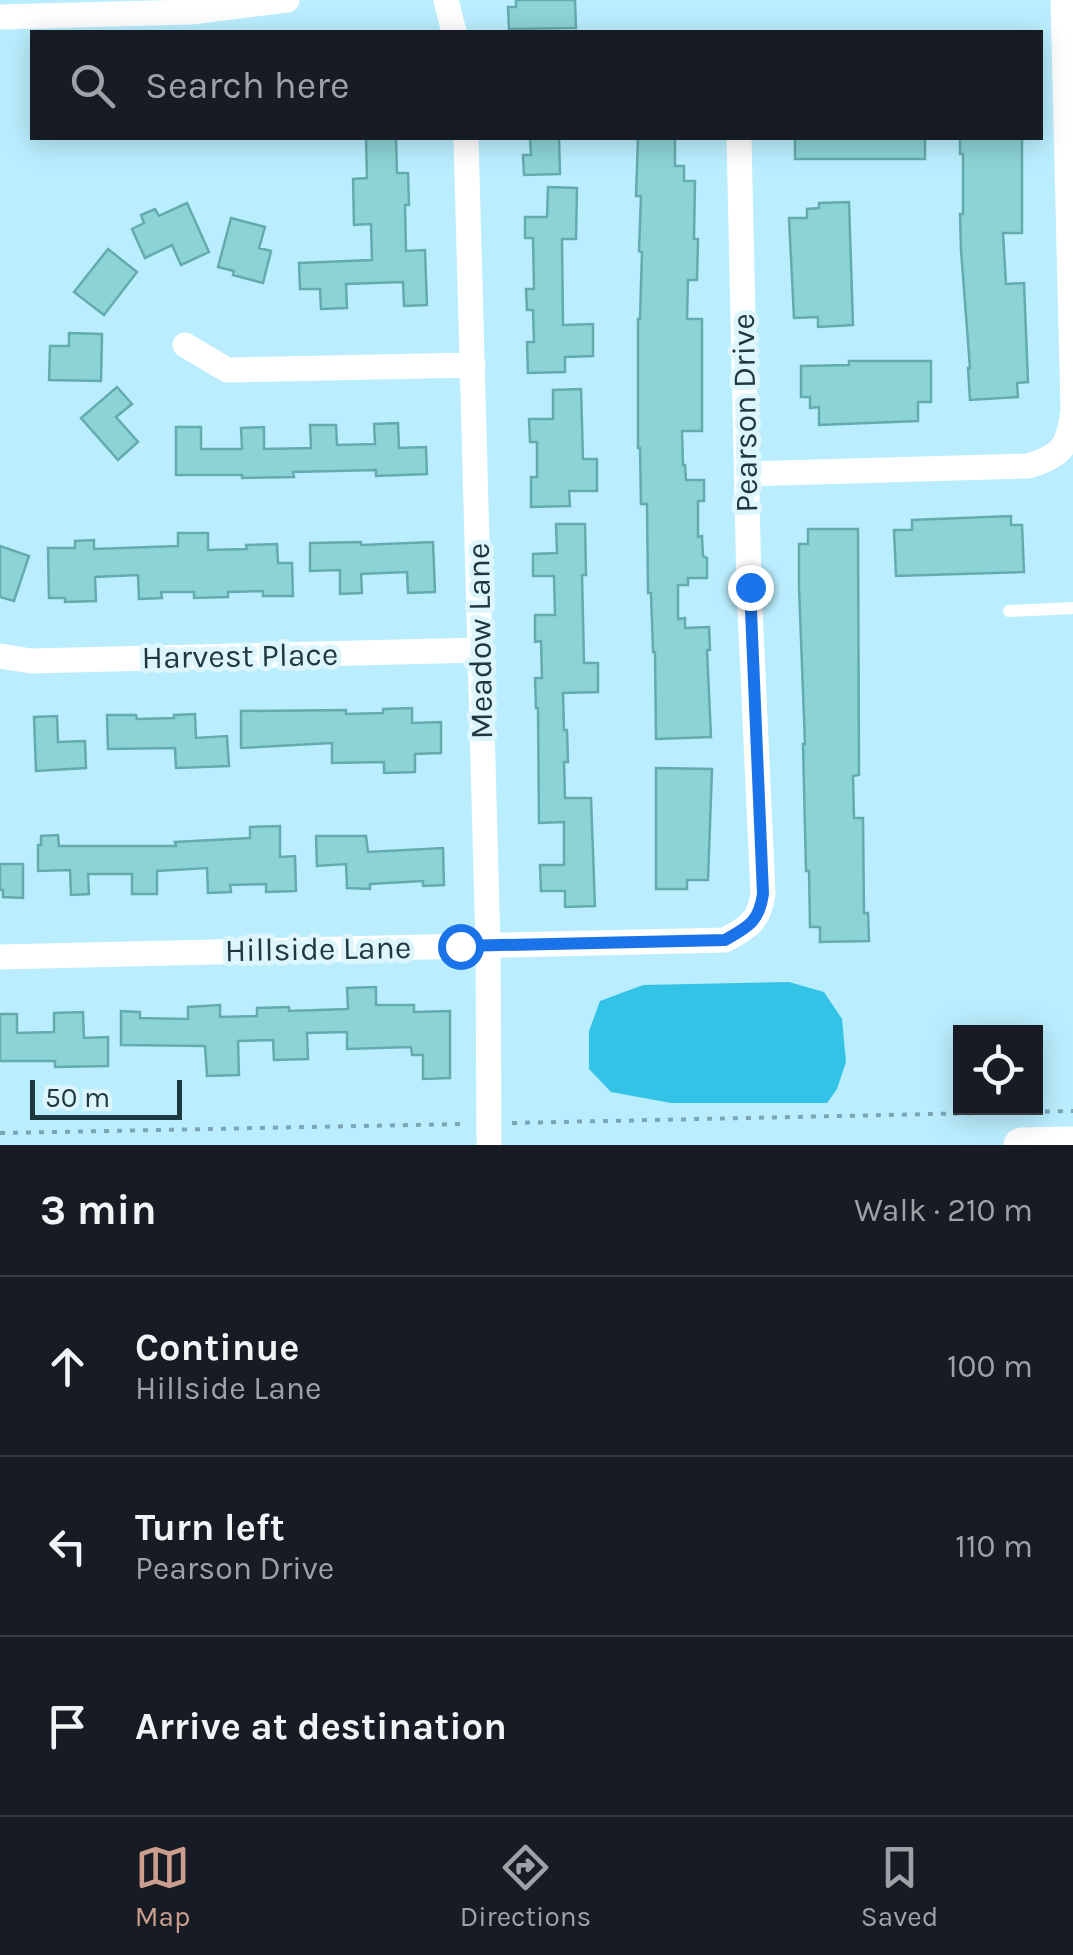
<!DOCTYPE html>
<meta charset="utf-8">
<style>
body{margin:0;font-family:Karla,sans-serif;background:#20242c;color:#f1f3f6}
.controls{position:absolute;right:30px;bottom:30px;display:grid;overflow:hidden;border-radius:0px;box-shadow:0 5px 25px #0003}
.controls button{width:90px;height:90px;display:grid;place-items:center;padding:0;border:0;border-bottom:2px solid #363941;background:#171b24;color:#f1f3f6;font:50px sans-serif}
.scale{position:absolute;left:30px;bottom:25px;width:152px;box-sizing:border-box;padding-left:10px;border:5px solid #1e3840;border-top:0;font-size:28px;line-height:35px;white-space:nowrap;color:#1e3840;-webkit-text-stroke:8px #ddf6fe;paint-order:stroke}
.stop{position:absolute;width:30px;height:30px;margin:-22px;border:8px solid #1a73e8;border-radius:50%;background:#fff}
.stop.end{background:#1a73e8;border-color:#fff;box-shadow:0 2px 10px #0008}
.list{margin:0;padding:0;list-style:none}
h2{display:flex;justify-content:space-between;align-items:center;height:130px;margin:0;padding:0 40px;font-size:42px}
h2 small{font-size:32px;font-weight:400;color:#9ea1a6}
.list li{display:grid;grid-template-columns:65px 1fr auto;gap:30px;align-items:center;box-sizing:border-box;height:180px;padding:0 40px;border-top:2px solid #363941}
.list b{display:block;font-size:38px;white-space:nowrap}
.list p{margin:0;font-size:32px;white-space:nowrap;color:#9ea1a6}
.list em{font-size:32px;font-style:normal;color:#9ea1a6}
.icon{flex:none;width:55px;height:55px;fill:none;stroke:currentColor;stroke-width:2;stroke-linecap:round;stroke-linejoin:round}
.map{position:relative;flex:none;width:1073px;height:1145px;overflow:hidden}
.search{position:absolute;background:#171b24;box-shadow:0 5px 25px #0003;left:30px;right:30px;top:30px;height:110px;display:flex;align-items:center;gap:25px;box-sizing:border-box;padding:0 35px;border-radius:0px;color:#9ea1a6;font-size:38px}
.sheet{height:670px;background:#171b24}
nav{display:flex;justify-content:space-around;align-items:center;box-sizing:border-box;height:140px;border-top:2px solid #363941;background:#171b24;font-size:28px;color:#9ea1a6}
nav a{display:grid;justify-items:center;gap:5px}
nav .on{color:#cb9e8e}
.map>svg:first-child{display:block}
.water{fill:#33c3e6}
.building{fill:#8cd3d5;stroke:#64abad;stroke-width:2.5}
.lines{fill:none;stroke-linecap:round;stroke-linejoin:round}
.path{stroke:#7ca6b3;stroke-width:4;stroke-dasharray:5 8;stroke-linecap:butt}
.lane{stroke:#fff;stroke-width:12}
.street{stroke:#fff;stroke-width:25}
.secondary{stroke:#fff;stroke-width:35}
.route{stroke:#1a73e8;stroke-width:12}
.labels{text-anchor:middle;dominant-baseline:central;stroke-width:10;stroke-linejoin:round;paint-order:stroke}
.street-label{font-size:32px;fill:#1e3840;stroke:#ddf6fe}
</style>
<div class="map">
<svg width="1073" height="1145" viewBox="0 0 1073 1145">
<rect width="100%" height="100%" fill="#baeefe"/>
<!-- water -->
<path class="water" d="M 789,982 L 824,992 L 842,1019 L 846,1062 L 837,1089 L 827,1103 L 671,1103 L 611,1092 L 589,1069 L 589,1031 L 600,1001 L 643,985 Z"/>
<!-- building -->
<path class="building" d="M 516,0 L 575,0 L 576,28 L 509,29 L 508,7 L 516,7 Z
M 366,138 L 396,138 L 397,173 L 408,173 L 409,205 L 405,205 L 406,251 L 425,250 L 427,305 L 404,306 L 403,282 L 346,284 L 347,308 L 321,309 L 320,289 L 300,289 L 299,263 L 372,260 L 371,224 L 354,225 L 353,179 L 367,178 Z
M 530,138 L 559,138 L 560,174 L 524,175 L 523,155 L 531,155 Z
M 638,138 L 675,138 L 675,166 L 684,166 L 684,181 L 695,181 L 694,239 L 698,239 L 697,280 L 688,280 L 687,319 L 702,319 L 702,431 L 682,431 L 683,465 L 685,465 L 686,480 L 704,480 L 704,501 L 698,501 L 698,537 L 702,536 L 703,556 L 707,558 L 707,578 L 688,578 L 688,585 L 678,585 L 678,619 L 685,618 L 685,628 L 709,627 L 710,650 L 707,650 L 711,737 L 656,739 L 655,652 L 653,652 L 651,593 L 648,593 L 647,504 L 641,504 L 640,448 L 638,448 L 638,319 L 640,319 L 642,252 L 639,251 L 641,196 L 636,196 Z
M 795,138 L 925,138 L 925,159 L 795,159 Z
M 960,138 L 1022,138 L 1022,233 L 1003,233 L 1006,284 L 1024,283 L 1028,382 L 1017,383 L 1018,397 L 970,400 L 968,368 L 970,368 L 961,250 L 960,214 L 963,214 L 963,154 L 960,154 Z
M 548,187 L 577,188 L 576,239 L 562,239 L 563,325 L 593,324 L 593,356 L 565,357 L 565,372 L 528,373 L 527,342 L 534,342 L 533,310 L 527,310 L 526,289 L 534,289 L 533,238 L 525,238 L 525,217 L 547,217 Z
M 849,202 L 853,325 L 818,327 L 818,317 L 794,318 L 789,218 L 807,218 L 807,209 L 819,208 L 819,203 Z
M 187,203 L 209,252 L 181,265 L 172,245 L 145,258 L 132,229 L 144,223 L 141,215 L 155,209 L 159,216 Z
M 231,218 L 265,227 L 259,248 L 271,251 L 263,283 L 233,275 L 234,271 L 218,267 Z
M 108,249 L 137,272 L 104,315 L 74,292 Z
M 69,333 L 102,334 L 101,381 L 49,380 L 50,346 L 69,346 Z
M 849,361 L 931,361 L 931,402 L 918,402 L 918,421 L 819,425 L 819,407 L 810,408 L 810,397 L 801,397 L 801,366 L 849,365 Z
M 117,387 L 132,404 L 116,417 L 138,442 L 118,460 L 81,418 Z
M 581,389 L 583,459 L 597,459 L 597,491 L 569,491 L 570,506 L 531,507 L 531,477 L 537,477 L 537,442 L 530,442 L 529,419 L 553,419 L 553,390 Z
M 398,423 L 399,448 L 426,447 L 427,474 L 376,476 L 376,470 L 293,472 L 294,477 L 242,478 L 242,475 L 176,475 L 176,427 L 201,427 L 201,449 L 242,449 L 241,428 L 264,427 L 264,449 L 311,448 L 310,425 L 336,425 L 337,445 L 375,444 L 374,424 Z
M 1011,516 L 1011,525 L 1022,525 L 1024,572 L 896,576 L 894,530 L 912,530 L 912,520 Z
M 556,524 L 585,524 L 586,575 L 582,575 L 584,663 L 598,663 L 598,692 L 563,693 L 564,730 L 567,730 L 568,762 L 564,762 L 565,798 L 591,798 L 595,906 L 565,907 L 565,891 L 541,891 L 540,865 L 564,865 L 564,822 L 539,823 L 538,708 L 536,708 L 535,678 L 542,678 L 541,641 L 535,642 L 535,615 L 555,615 L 554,576 L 533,576 L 533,554 L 557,553 Z
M 808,529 L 858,529 L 859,775 L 853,776 L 854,818 L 863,818 L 864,913 L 868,913 L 869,941 L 820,942 L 820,927 L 810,927 L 809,871 L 806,871 L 803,744 L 805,744 L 799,587 L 799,544 L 808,544 Z
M 178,533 L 208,533 L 208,550 L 247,549 L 246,545 L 277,544 L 278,563 L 292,563 L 293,596 L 263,596 L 263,591 L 228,592 L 228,597 L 194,598 L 194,592 L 161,592 L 162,598 L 139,599 L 138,575 L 95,577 L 96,601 L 65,602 L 65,598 L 49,598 L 48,548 L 75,548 L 75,541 L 94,540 L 94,549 L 178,546 Z
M 361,542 L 361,545 L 433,542 L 435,592 L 408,593 L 407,572 L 361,574 L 362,593 L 340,594 L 340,570 L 310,571 L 310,543 Z
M 0,546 L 29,556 L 14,601 L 0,597 Z
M 412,708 L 412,723 L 441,722 L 441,753 L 415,754 L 415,772 L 384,773 L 384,762 L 332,763 L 332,743 L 241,748 L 241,711 L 346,710 L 346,714 L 383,713 L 383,709 Z
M 195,714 L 196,738 L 227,736 L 229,766 L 176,768 L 175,748 L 108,749 L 107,715 L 136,715 L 137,719 L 174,718 L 174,715 Z
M 57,716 L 58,742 L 85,741 L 86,768 L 36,771 L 34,717 Z
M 656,768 L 712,769 L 708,880 L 687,880 L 687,889 L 656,889 Z
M 280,826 L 280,857 L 295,856 L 296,891 L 266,892 L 266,884 L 230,885 L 231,892 L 208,893 L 207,868 L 157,871 L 157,894 L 132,894 L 132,874 L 88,874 L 89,894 L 71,895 L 70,870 L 38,871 L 38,845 L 41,845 L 41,836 L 58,835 L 59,846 L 176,846 L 175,842 L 250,838 L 250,827 Z
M 316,836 L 366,836 L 368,852 L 443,848 L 444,885 L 423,886 L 423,881 L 370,884 L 370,889 L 347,888 L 346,864 L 317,866 Z
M 0,864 L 23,864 L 23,898 L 3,897 L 3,890 L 0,890 Z
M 376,987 L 376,1005 L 414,1005 L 414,1012 L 450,1011 L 450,1078 L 423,1079 L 423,1055 L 412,1055 L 411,1047 L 347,1049 L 347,1032 L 307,1033 L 308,1059 L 274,1060 L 273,1040 L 238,1041 L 239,1075 L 207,1076 L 205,1046 L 121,1045 L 121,1011 L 140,1012 L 140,1018 L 188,1019 L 188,1007 L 220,1005 L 220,1017 L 257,1016 L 257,1008 L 289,1007 L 289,1011 L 348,1009 L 347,988 Z
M 83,1012 L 84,1038 L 108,1037 L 108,1066 L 55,1067 L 55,1061 L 0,1061 L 0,1014 L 17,1014 L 17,1033 L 54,1032 L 54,1013 Z"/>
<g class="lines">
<!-- path -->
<path class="path" d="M 512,1123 L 1073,1111
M 0,1133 L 465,1124"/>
<!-- lane -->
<path class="lane" d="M 1009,611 L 1073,608"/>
<!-- street -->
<path class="street" d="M 446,0 L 454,32
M 0,17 L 191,12 L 287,0
M 466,138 L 488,946 L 489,1145
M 185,345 L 227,370 L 473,365
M 747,474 L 1028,466 C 1063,456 1069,445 1073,410 L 1063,0
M 0,656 L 31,661 L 480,650
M 0,957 L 725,940 C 747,928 759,922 763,894 L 749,587 L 739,138"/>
<!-- secondary -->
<path class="secondary" d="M 1021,1145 L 1073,1144"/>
</g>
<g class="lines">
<!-- route -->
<path class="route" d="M 460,946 L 725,940 C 748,927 759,922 763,894 L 750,587"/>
</g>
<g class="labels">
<!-- street labels -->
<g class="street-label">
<text transform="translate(745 413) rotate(-91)">Pearson Drive</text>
<text transform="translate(480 641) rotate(-91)">Meadow Lane</text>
<text transform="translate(240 656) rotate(-1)">Harvest Place</text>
<text transform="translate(318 949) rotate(-1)">Hillside Lane</text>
</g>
</g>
</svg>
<div class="controls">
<button><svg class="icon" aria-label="locate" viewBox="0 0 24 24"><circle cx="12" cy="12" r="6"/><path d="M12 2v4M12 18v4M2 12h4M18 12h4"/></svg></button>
</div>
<div class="scale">50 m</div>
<div class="stop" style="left:460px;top:946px"></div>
<div class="stop end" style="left:750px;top:587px"></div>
<div class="search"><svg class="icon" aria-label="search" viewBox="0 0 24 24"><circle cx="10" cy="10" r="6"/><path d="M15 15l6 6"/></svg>Search here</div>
</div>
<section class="sheet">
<h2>3 min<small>Walk · 210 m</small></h2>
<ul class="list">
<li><svg class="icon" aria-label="ahead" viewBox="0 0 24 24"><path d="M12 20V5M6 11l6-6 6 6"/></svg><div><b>Continue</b><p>Hillside Lane</p></div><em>100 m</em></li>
<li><svg class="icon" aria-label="left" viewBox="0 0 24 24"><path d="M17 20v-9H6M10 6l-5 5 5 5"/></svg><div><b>Turn left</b><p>Pearson Drive</p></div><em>110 m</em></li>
<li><svg class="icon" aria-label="arrive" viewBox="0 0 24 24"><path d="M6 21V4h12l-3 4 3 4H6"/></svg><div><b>Arrive at destination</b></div></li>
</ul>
</section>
<nav>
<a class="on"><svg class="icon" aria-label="map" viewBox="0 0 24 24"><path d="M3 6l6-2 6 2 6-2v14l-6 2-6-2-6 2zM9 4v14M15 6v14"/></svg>Map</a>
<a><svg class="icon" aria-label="directions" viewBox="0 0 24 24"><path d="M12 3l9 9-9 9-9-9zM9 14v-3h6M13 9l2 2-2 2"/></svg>Directions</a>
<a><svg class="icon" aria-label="saved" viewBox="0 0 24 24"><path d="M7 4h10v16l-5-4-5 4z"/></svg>Saved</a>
</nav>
